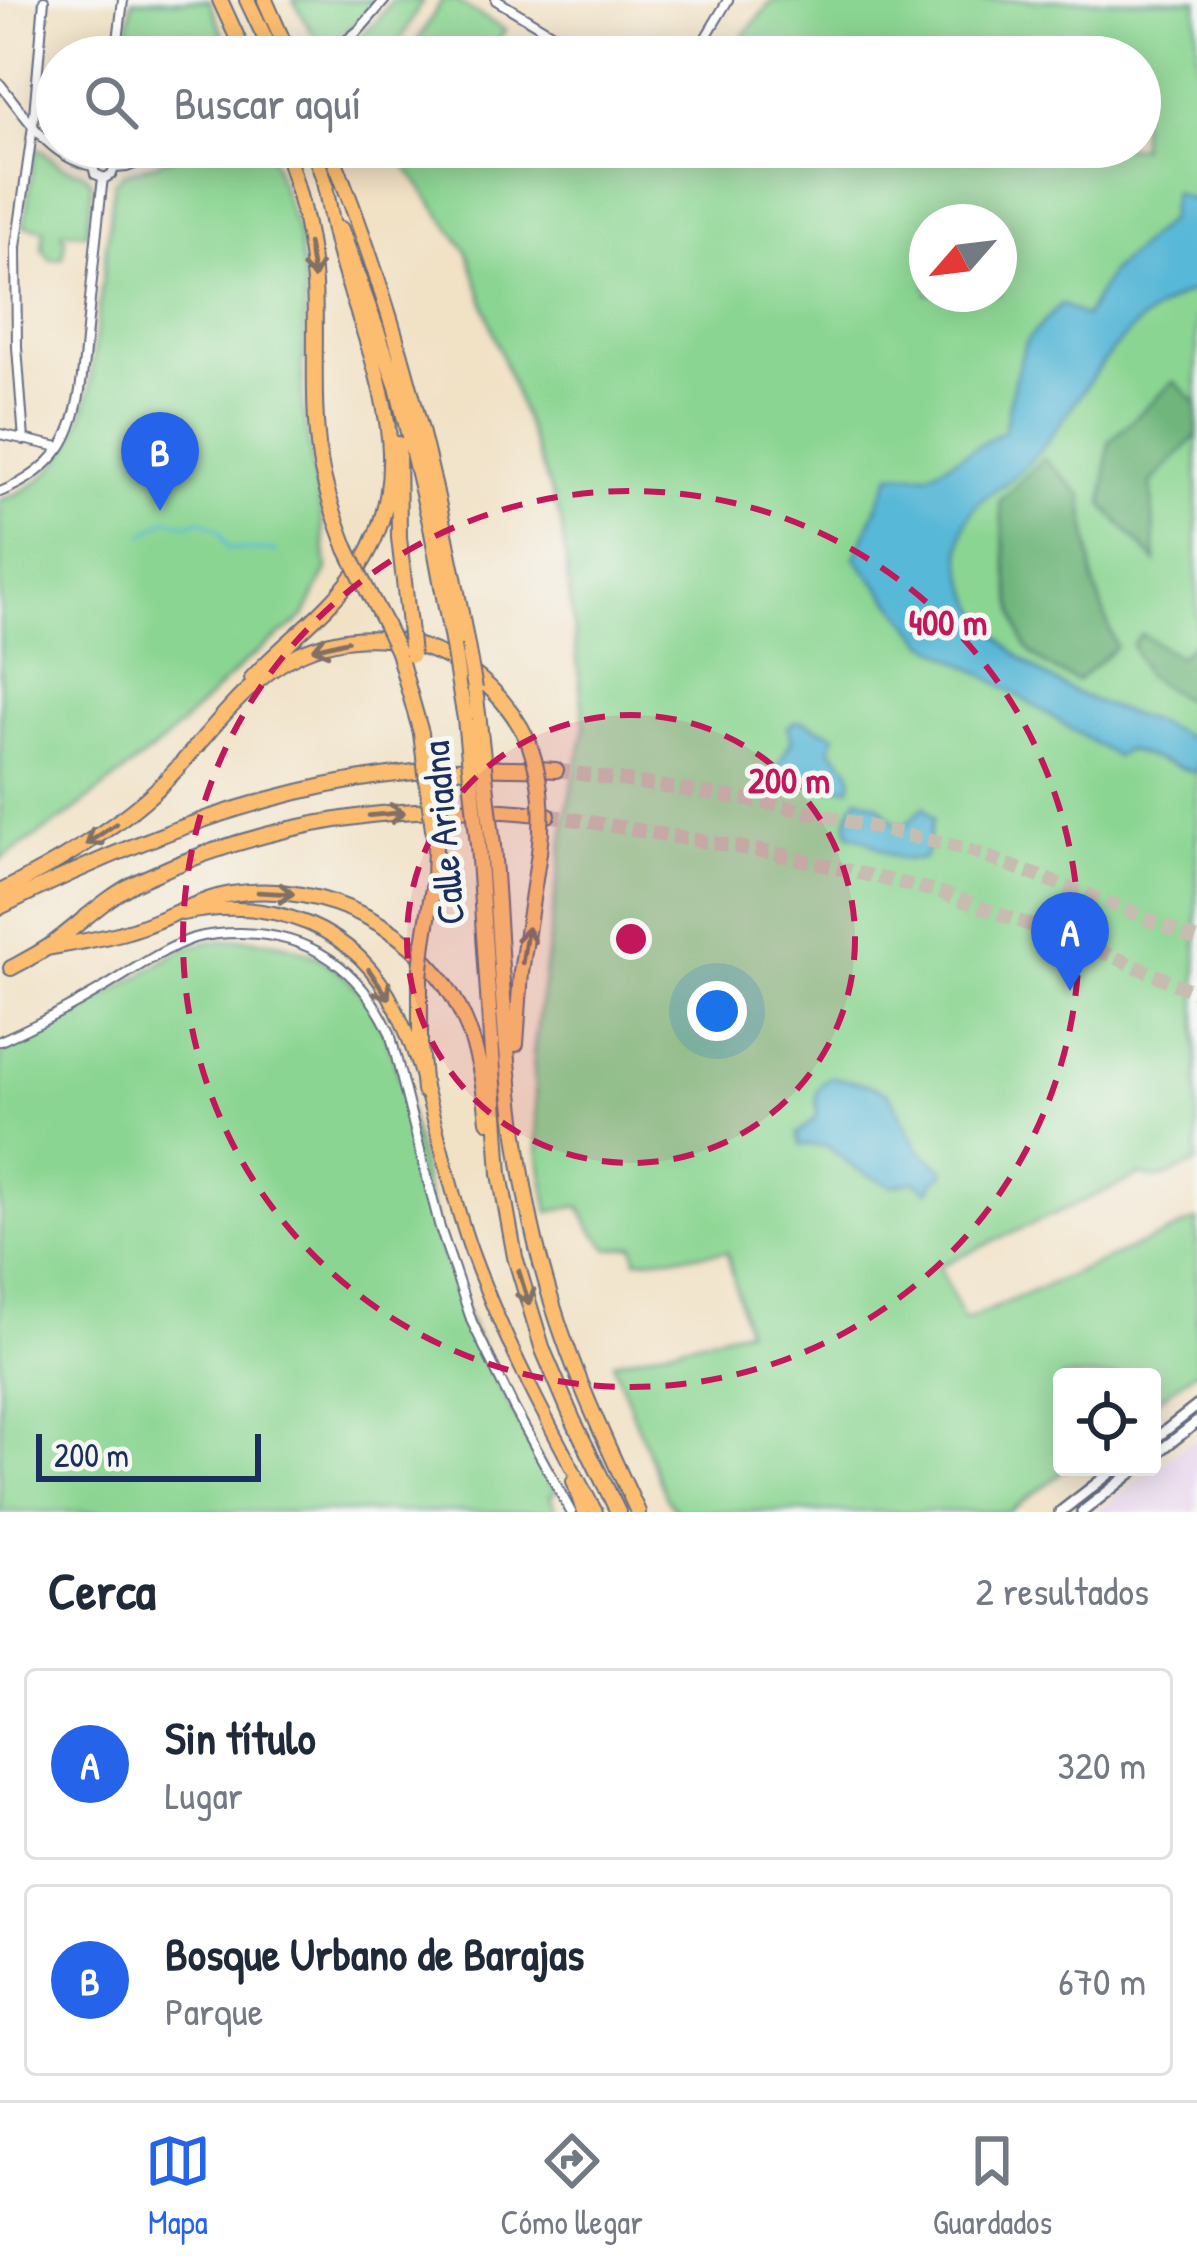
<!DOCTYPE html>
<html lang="es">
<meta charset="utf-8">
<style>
body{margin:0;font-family:"Patrick Hand",sans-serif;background:#f2f2f3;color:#1f2937}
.controls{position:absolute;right:36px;bottom:36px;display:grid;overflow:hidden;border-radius:12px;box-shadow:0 6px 30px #0003}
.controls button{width:108px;height:108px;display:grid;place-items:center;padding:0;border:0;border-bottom:3px solid #e0e1e3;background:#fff;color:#1f2937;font:60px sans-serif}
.compass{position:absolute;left:909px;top:204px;width:108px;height:108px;border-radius:50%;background:#fff;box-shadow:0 6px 30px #0003;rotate:242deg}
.scale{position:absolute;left:36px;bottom:30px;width:225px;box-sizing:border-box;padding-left:12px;border:6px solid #1b2f5e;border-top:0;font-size:33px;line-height:42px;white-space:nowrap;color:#1b2f5e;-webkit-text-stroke:9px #f6f6f2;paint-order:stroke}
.you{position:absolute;left:717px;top:1011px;width:42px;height:42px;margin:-30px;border:9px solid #fff;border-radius:50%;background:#1a73e8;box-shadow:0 0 0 18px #1a73e833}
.badge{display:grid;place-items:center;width:78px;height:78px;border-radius:50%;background:#2563eb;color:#fff;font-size:39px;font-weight:700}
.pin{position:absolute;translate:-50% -99px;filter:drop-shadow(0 3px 6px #0008)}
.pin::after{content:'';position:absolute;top:63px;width:42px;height:36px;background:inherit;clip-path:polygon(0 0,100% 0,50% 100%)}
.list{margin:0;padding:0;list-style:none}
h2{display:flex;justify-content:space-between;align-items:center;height:156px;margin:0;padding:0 48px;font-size:51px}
h2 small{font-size:39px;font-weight:400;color:#747a83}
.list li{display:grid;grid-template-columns:78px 1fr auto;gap:36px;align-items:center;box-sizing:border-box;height:192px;margin:0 24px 24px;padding:0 24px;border:3px solid #e0e1e3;border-radius:12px}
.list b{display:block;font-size:45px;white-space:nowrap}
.list p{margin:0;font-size:39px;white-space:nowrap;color:#747a83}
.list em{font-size:39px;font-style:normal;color:#747a83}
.icon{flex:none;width:66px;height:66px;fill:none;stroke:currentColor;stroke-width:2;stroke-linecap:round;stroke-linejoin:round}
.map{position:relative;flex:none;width:1197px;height:1512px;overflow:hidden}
.search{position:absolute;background:#fff;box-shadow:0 6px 30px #0003;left:36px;right:36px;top:36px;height:132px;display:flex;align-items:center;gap:30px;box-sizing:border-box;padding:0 42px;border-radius:66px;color:#747a83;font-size:45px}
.sheet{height:588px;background:#fff}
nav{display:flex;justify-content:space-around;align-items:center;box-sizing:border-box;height:168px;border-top:3px solid #e0e1e3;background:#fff;font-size:33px;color:#747a83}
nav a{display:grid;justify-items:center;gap:6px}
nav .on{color:#2563eb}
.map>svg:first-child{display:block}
.built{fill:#e8d2ef}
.green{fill:#8bd592;stroke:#538278;stroke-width:3;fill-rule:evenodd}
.forest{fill:#70b67c;stroke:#46726d;stroke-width:3}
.water{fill:#59b8d7;stroke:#3a749a;stroke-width:3}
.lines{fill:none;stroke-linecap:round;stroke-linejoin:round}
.stream{stroke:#59b8d7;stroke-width:3}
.motorway-tunnel{stroke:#c6bdb0;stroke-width:14;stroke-dasharray:14 7;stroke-linecap:butt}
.minor-casing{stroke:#666d82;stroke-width:12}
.tertiary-casing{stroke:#666d82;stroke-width:14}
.trunk-casing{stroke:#666d82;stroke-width:16}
.motorway-casing{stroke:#666d82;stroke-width:18}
.minor{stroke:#fff;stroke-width:8}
.tertiary{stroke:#fff;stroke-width:9}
.trunk{stroke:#fcbd6f;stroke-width:12}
.motorway{stroke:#fcbd6f;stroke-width:14}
.motorway-bridge-casing{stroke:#666d82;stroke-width:18;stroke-linecap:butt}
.motorway-bridge{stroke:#fcbd6f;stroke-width:14}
.oneway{stroke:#806f66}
.ring{fill:none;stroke:#c2185b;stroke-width:6;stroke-dasharray:21 15}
.labels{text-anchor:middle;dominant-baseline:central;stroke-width:10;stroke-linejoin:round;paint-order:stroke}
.street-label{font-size:39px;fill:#1b2f5e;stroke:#f6f6f2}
.centre{fill:#c2185b;stroke:#f6f6f2;stroke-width:6}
.ring-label{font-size:36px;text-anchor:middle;font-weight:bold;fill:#c2185b;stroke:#f6f6f2;stroke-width:10;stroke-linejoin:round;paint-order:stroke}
</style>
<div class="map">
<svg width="1197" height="1512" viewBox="0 0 1197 1512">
<rect width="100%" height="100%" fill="#f6f6f2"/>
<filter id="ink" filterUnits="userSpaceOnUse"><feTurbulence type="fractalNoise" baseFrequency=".00833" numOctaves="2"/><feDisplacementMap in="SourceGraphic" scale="24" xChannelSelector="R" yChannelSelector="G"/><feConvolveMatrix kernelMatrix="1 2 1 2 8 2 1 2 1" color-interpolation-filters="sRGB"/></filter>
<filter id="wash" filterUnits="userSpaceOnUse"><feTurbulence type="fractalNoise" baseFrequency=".004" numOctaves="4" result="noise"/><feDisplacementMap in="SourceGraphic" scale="48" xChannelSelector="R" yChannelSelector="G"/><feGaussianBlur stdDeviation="2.7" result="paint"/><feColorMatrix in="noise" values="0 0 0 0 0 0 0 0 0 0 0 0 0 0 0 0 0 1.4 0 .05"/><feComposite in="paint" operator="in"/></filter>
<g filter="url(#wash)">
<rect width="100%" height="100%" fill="#f1e1c5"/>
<!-- built -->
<path class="built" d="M 1197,1436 L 1197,1512 L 1098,1512 Z"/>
<!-- green -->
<path class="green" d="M 132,0 L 209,0 L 232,57 L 125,57 Z
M 293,0 L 375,0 L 357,22 L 323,50 Z
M 392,0 L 423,0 L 391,57 L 338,57 L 379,19 Z
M 442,0 L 454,0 L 505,30 L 489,57 L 408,57 Z
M 773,0 L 1197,0 L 1197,1163 C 1176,1170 1164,1184 1141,1175 L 939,1266 L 964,1321 L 1197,1220 L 1197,1370 L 1152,1404 L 1152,1377 L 1062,1377 L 1062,1467 L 1069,1467 L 1009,1512 L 678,1512 L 666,1498 L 613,1362 L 746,1329 L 727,1252 L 636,1260 L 634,1246 L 609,1249 L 591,1228 L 579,1206 L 549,1212 L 538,1148 L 533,1055 L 568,805 L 585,728 L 561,520 L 497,343 L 468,253 L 392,147 L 1140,147 L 1140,57 L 726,57 ZM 927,222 L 999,222 L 999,294 L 927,294 Z
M 36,147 L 63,167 L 84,173 L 92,183 L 87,233 L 63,231 L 62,236 L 65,238 L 63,258 L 51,260 L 42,249 L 44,229 L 24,226 Z
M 194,147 L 268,147 L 298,234 L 305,289 L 304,360 L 302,361 L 303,412 L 322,523 L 327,569 L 304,617 L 245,662 L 164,741 L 67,816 L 0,860 L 0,500 C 53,484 76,445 89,393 L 114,183 L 123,174 L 170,159 Z
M 241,939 C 289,941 330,955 361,993 C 406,1049 418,1173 440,1244 C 468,1332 512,1411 556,1492 L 550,1496 L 557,1512 L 0,1512 L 0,1054 L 40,1036 L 185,948 L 209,942 Z"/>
<!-- forest -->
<path class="forest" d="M 1174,381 L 1197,404 L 1197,435 L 1151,483 L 1156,562 L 1103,505 L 1109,442 Z
M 1044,458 L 1082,495 L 1094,584 L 1116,647 L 1077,681 C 1061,674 1041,664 1029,650 C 1010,628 1003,533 1000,501 Z
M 1141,634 L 1179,657 L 1197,640 L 1197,707 L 1146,676 L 1132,645 Z"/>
<!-- water -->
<path class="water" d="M 1173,192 L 1197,202 L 1197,289 C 1113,322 1098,378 1046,442 C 1036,454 1027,466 1015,476 C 998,490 979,497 968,518 C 957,541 960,566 969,589 C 992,646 1049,684 1104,705 C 1136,717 1168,724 1197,743 L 1197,773 L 1127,750 L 1116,757 L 1006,688 L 926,643 L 855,558 L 891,474 L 929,474 L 1004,431 L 1014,381 L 1026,341 L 1061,304 L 1085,317 L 1110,273 L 1169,219 Z
M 802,721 L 835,735 L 830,748 C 841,762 857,767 850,788 L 824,787 L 815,780 L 789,793 L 777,773 L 777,768 L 792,740 L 788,727 L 795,722 Z
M 858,797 L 879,805 L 896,824 L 906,825 L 924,807 L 934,820 C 927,833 931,847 923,859 C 886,865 878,839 850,835 C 843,821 850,809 858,797 Z
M 832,1077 L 870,1085 L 889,1094 L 919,1150 L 944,1170 L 944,1174 L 934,1181 L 929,1191 L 914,1181 L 892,1186 L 854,1168 L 827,1146 L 800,1145 L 797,1134 L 815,1119 L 818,1111 C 813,1096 818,1083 832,1077 Z"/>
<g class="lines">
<!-- stream -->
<path class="stream" d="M 144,535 L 167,519 L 188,524 L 202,520 L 219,531 L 228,549 L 277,551"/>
</g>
</g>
<g filter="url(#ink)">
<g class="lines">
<!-- motorway-tunnel -->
<path class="motorway-tunnel" d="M 556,770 L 774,804 L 966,849 L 1112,904 L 1197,940
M 548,815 L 773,853 L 940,892 L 1105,953 L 1197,993"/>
<defs>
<path id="minor" d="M 496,0 L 591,57
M 116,57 L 123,0
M 326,57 L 359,30 L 385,0
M 694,57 L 728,0
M 0,84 C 26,116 49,158 93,166
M 93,166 L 95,174 L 105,178 L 112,174 L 114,168 L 127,167 L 180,147
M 93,166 L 96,159 L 106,156 L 113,161 L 114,168
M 0,434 L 59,447
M 24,440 L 17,347 L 16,247 L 33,126 L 44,0
M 0,492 C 23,483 45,469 60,448 C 82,417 84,356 88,319 C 93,272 97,225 103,178
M 0,1041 C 34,1026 66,1010 98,991 C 129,973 160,950 194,938 C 209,934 225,933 240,933 C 312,934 360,969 390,1033 L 440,1228 L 472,1322 L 514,1408 L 571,1512"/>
<path id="tertiary" d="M 1152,1441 L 1197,1406
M 1152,1457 L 1197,1422
M 1060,1512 L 1118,1467
M 1082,1512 L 1139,1467"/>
<path id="trunk" d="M 182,914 C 271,896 357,925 397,1011 C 432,1086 444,1178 473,1256 C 506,1345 551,1429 596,1512
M 573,1481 L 583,1512"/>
<path id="motorway" d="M 220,0 L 246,57
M 247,0 L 274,57
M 265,0 L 290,57
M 284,147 C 299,189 311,238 314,283 C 317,342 311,401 320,460 C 325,490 336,520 347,549
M 312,147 L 326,185
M 329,147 C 396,309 438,483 469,656
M 341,229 L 397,387 L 431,527 L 453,646
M 398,444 L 399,538 L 409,625
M 364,584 L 384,622
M 398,652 L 421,733
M 252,678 C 287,640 332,610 360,566 C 425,464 369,359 341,258 C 333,231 329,204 323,177
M 458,679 L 465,719
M 475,689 L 479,722
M 478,845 L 500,1174 L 515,1257 L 543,1350 L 573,1420 L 618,1512
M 493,845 C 504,990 505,1141 546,1282 C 568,1362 603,1437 638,1512
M 0,892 C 52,866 102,837 146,799 C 188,763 218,714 260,679 C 350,603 481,639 529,743
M 0,907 C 178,818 353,755 556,770
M 424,943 L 434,881 L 435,846
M 47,948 C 74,943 102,939 128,931 C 164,921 195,900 232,894 C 324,880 423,929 462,1014 C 478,1049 484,1084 488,1121
M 11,968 C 24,961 38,954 51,945 C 80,924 108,895 141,880 C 265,822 412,798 548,815
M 420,977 L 420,1046 L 424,1091
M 516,1044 L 521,972 L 539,853"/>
</defs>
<!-- minor casing -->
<use href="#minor" class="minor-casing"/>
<!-- tertiary casing -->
<use href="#tertiary" class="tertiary-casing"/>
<!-- trunk casing -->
<use href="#trunk" class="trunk-casing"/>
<!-- motorway casing -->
<use href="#motorway" class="motorway-casing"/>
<!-- minor -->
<use href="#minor" class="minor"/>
<!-- tertiary -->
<use href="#tertiary" class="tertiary"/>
<!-- trunk -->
<use href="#trunk" class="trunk"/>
<!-- motorway -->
<use href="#motorway" class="motorway"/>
<defs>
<path id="motorway-bridge" d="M 347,549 L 364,584
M 384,622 L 398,652
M 409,625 L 412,655
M 453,646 L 458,679
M 469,656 L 475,689
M 465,719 L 478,845
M 479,722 L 493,845
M 421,733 L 435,846
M 529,743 C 542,780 544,814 539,853
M 420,977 L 424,943"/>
</defs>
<!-- motorway-bridge casing -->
<use href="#motorway-bridge" class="motorway-bridge-casing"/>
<!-- motorway-bridge -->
<use href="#motorway-bridge" class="motorway-bridge"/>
</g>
<!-- one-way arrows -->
<defs><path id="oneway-shaft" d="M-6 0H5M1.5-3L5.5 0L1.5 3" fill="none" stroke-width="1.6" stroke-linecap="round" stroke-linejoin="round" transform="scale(3)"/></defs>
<g class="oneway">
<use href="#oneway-shaft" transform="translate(311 261) rotate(81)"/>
<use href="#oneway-shaft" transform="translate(330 645) rotate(166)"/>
<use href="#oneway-shaft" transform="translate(387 814) rotate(-5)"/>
<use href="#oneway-shaft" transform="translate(101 834) rotate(145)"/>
<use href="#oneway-shaft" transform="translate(276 893) rotate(3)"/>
<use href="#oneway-shaft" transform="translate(525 945) rotate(-81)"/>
<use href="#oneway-shaft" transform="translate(379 984) rotate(55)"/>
<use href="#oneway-shaft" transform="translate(524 1288) rotate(73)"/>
</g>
</g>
<!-- distance rings -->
<circle cx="631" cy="939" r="224" fill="#c2185b" fill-opacity=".12"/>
<g class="ring">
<circle cx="631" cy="939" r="224"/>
<circle cx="631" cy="939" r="448"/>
</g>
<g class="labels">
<!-- street labels -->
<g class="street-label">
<text transform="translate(442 833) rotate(-95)">Calle Ariadna</text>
</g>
</g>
<circle cx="631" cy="939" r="18" class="centre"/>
<g class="ring-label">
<text x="948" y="635">400 m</text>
<text x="789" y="793">200 m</text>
</g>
</svg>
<div class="controls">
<button><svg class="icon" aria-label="locate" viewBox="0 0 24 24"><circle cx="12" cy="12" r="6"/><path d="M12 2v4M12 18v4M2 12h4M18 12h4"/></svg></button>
</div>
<svg class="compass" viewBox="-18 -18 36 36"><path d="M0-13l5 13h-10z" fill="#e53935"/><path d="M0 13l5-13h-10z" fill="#747a83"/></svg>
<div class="scale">200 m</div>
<div class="you"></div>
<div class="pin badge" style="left:1070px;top:991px">A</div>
<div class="pin badge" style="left:160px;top:511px">B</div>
<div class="search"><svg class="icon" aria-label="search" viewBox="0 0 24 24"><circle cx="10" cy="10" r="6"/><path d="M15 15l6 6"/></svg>Buscar aquí</div>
</div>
<section class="sheet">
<h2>Cerca<small>2 resultados</small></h2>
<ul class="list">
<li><span class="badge">A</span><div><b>Sin título</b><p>Lugar</p></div><em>320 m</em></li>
<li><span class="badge">B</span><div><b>Bosque Urbano de Barajas</b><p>Parque</p></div><em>670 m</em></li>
</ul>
</section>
<nav>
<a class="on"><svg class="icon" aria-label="map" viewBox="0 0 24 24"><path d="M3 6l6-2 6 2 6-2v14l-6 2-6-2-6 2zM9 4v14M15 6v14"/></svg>Mapa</a>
<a><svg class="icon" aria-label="directions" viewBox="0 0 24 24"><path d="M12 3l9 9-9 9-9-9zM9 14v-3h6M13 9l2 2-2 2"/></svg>Cómo llegar</a>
<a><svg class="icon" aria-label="saved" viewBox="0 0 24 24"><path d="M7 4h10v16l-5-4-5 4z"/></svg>Guardados</a>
</nav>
